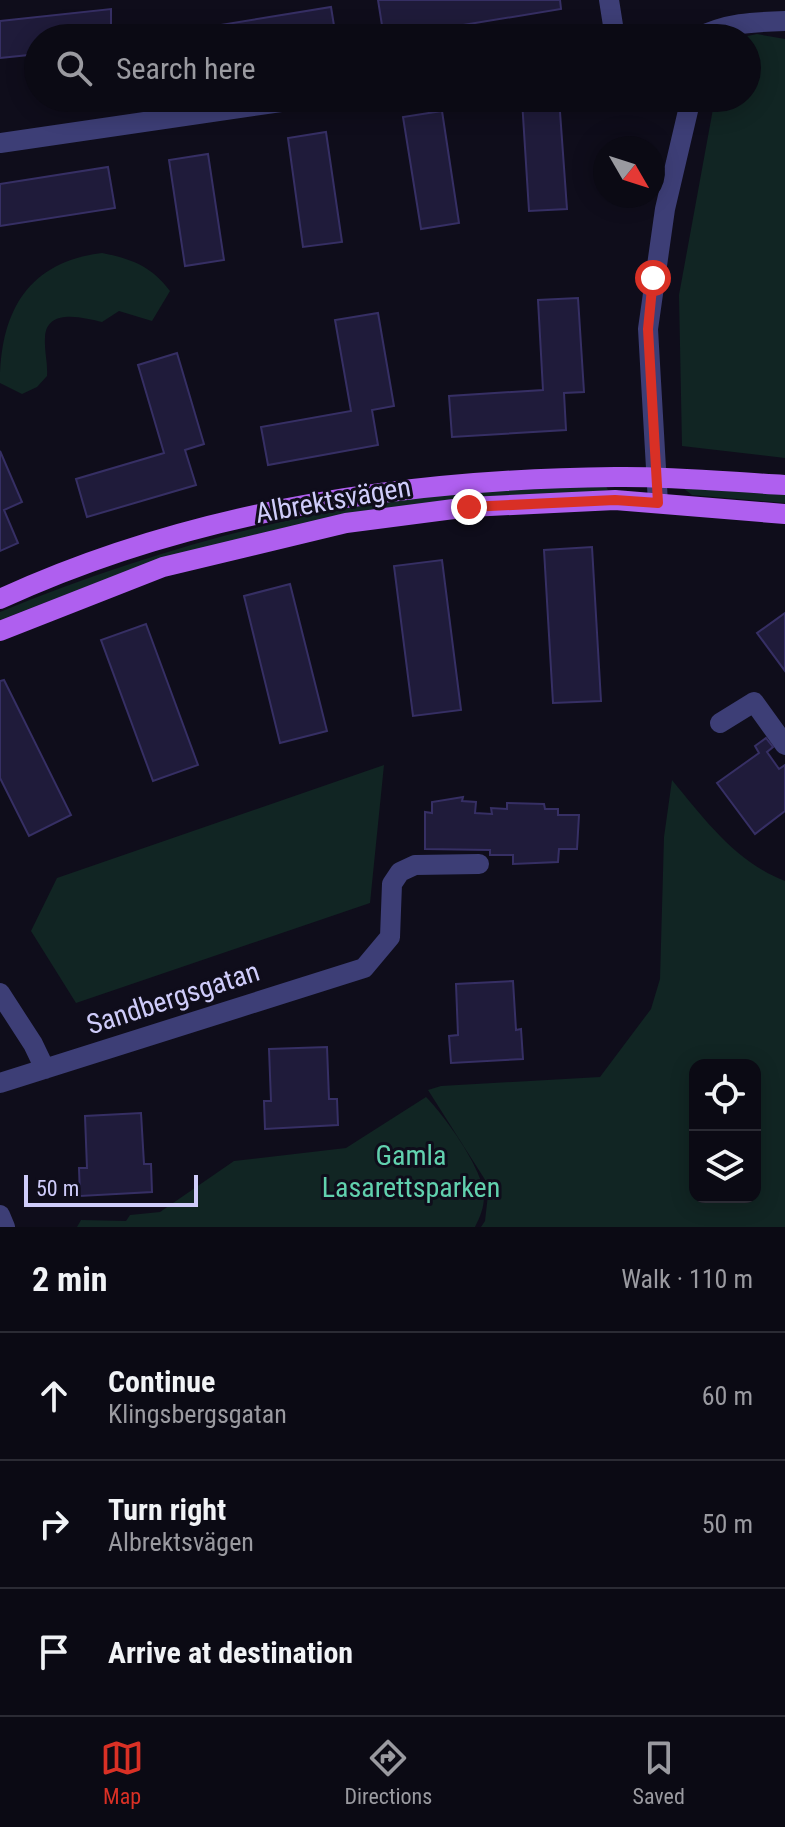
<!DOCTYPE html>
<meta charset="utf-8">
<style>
body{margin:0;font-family:"Roboto Condensed",sans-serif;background:#14131d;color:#f1f3f6}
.controls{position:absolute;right:24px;bottom:24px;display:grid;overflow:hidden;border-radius:16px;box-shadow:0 4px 20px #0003}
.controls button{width:72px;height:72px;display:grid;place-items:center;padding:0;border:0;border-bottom:2px solid #2b2b34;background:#0b0a14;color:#f1f3f6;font:40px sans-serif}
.compass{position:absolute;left:593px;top:136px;width:72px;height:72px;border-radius:50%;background:#0b0a14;box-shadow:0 4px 20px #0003;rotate:129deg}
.scale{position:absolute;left:24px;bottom:20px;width:174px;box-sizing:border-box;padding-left:8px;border:4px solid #cfccfa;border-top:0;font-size:22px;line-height:28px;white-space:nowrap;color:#cfccfa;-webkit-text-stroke:6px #0f0d1b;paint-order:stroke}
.stop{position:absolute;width:24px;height:24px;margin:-18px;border:6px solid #d93025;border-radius:50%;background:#fff}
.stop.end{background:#d93025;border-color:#fff;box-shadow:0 2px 8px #0008}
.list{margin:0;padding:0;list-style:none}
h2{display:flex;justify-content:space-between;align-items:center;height:104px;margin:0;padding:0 32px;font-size:34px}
h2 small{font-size:26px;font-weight:400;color:#9a9aa0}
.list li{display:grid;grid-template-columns:52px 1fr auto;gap:24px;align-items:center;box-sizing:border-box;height:128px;padding:0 32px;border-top:2px solid #2b2b34}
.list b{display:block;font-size:30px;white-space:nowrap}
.list p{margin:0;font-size:26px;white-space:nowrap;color:#9a9aa0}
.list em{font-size:26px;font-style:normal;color:#9a9aa0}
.icon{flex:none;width:44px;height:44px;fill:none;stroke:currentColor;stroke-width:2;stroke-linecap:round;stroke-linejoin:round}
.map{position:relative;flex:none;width:785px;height:1227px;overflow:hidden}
.search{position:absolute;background:#0b0a14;box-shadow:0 4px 20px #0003;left:24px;right:24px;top:24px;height:88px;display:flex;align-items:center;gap:20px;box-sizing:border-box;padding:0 28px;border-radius:44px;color:#9a9aa0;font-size:30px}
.sheet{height:488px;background:#0b0a14}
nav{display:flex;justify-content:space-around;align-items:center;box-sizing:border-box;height:112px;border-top:2px solid #2b2b34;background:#0b0a14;font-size:22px;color:#9a9aa0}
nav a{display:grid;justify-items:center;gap:4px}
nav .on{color:#d93025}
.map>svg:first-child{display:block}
.green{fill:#112523;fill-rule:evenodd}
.building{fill:#1f1b3a;stroke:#362f64;stroke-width:2}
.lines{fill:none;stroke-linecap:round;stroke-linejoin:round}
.minor{stroke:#3d3e76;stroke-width:20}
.major{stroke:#af5fef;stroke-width:20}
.route{stroke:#d93025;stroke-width:10}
.labels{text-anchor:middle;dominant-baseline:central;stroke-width:6;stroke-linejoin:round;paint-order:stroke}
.street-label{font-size:28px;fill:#cfccfa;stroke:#0f0d1b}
.park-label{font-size:28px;fill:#61d1ae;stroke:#0f0d1b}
</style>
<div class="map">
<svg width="785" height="1227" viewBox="0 0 785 1227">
<rect width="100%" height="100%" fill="#0f0d1b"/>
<!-- green -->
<path class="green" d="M 757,34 L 785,39 L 785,458 L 682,446 L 679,295 L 715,98 L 747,98 L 747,38 L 738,38 Z
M 102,253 C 132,259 151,266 170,291 L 152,321 L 119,311 L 102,322 C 84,318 46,307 45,338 C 44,351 48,363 47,376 L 37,387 L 22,394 L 0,383 C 0,313 27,262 102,253 Z
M 606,486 L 608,490 L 287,527 L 140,566 L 0,620 L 0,612 C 146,552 296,510 453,493 C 504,488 555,488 606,486 Z
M 683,488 L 785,492 L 785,503 L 692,495 Z
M 384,765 L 370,903 L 76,1003 L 31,931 L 57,878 Z
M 672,780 C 705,820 736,862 785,881 L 785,1227 L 481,1227 L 485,1221 L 489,1186 L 428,1090 L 441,1086 L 600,1077 L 651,1009 L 660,979 L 664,837 ZM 695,1065 L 755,1065 L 755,1197 L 695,1197 Z
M 426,1097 C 444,1115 484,1170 484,1196 C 484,1208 480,1217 475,1227 L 77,1227 L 81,1220 L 126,1221 L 130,1215 L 160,1212 L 234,1161 L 346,1148 Z"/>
<!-- building -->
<path class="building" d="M 378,0 L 560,0 L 561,9 L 384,38 Z
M 331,7 L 336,38 L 153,38 L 153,36 Z
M 111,9 L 111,38 L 38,38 L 38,54 L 0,58 L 0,21 Z
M 559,98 L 567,209 L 529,211 L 522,100 Z
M 442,111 L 459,223 L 421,229 L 403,117 Z
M 326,132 L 342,242 L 303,247 L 288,138 Z
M 208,154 L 224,260 L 185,266 L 169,160 Z
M 108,167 L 115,208 L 0,226 L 0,184 Z
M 578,298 L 584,392 L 564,393 L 566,430 L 452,437 L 449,396 L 543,390 L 538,300 Z
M 378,313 L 394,406 L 372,410 L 378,445 L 268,465 L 261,427 L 351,411 L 335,320 Z
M 177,353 L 204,444 L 185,450 L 196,485 L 87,517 L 76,479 L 164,453 L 138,365 Z
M 0,451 L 22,502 L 4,510 L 18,543 L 0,551 Z
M 592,547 L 601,701 L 553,703 L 544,550 Z
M 442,560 L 461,710 L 413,716 L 394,566 Z
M 290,584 L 327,731 L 280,743 L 244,596 Z
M 785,613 L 785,671 L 757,633 Z
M 146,624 L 198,765 L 153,781 L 101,640 Z
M 4,680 L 71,815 L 29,836 L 0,778 L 0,681 Z
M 766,738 L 773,747 L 767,752 L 779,769 L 785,765 L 785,811 L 755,834 L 717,783 L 759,753 L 755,746 Z
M 463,797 L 462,801 L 476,802 L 475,813 L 492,814 L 491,808 L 507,809 L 507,803 L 544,804 L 545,809 L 558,809 L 558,815 L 579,815 L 577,849 L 559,849 L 558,862 L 513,864 L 513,855 L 490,855 L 490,850 L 425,849 L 425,812 L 432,813 L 432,802 Z
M 513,981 L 516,1030 L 521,1029 L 523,1059 L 451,1063 L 449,1036 L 458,1035 L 456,984 Z
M 327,1047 L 329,1099 L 337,1099 L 338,1125 L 265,1129 L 264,1101 L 271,1101 L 269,1049 Z
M 141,1113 L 144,1164 L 151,1164 L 152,1192 L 80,1196 L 79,1168 L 87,1168 L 85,1116 Z"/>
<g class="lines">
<!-- minor -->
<path class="minor" d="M 609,0 L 615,38
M 697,38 C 726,23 753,22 785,21
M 0,143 L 309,98
M 658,503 L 648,329 L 665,209 L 691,98
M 720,723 L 754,702 L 785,745
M 0,993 L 33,1044 L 45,1069
M 0,1083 L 364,968 L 390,937 L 392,884 L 400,872 L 415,865 L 479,864
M 0,1215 L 5,1227"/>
<!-- major -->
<path class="major" d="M 0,599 C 191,511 406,479 615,477 C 672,476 729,482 785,485
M 0,631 L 163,567 L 346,523 L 469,507 L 615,500 L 785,514"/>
</g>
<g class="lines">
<!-- route -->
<path class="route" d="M 469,507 L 615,500 L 658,503 L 648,329 L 653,278"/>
</g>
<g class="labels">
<!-- street labels -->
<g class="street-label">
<text transform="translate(333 500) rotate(-10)">Albrektsvägen</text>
<text transform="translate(173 998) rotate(-18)">Sandbergsgatan</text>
</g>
<!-- park labels -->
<g class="park-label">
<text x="411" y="1155">Gamla<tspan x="411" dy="32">Lasarettsparken</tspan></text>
</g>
</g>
</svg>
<div class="controls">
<button><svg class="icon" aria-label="locate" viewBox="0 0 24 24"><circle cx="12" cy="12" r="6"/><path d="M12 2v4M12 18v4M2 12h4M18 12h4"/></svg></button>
<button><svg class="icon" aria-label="layers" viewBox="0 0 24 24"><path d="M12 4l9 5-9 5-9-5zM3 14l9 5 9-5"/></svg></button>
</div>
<svg class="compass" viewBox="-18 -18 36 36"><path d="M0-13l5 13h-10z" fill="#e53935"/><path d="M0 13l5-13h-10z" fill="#9a9aa0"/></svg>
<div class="scale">50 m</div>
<div class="stop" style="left:653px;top:278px"></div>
<div class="stop end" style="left:469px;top:507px"></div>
<div class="search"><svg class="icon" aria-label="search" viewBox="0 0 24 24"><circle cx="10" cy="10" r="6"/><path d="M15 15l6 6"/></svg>Search here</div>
</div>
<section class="sheet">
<h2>2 min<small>Walk · 110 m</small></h2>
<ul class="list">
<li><svg class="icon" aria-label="ahead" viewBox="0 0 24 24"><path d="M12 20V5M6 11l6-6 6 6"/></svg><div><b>Continue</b><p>Klingsbergsgatan</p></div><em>60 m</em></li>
<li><svg class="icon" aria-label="right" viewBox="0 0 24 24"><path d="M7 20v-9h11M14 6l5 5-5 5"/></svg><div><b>Turn right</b><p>Albrektsvägen</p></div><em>50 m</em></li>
<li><svg class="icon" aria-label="arrive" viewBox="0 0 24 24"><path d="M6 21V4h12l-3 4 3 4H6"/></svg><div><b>Arrive at destination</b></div></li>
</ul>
</section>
<nav>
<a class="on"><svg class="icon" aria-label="map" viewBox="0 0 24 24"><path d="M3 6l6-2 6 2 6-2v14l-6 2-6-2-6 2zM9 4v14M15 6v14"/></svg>Map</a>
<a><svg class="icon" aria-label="directions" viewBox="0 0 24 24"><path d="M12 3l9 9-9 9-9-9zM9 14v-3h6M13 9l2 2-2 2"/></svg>Directions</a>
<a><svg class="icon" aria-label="saved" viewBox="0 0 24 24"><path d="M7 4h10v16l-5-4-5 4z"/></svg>Saved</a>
</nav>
